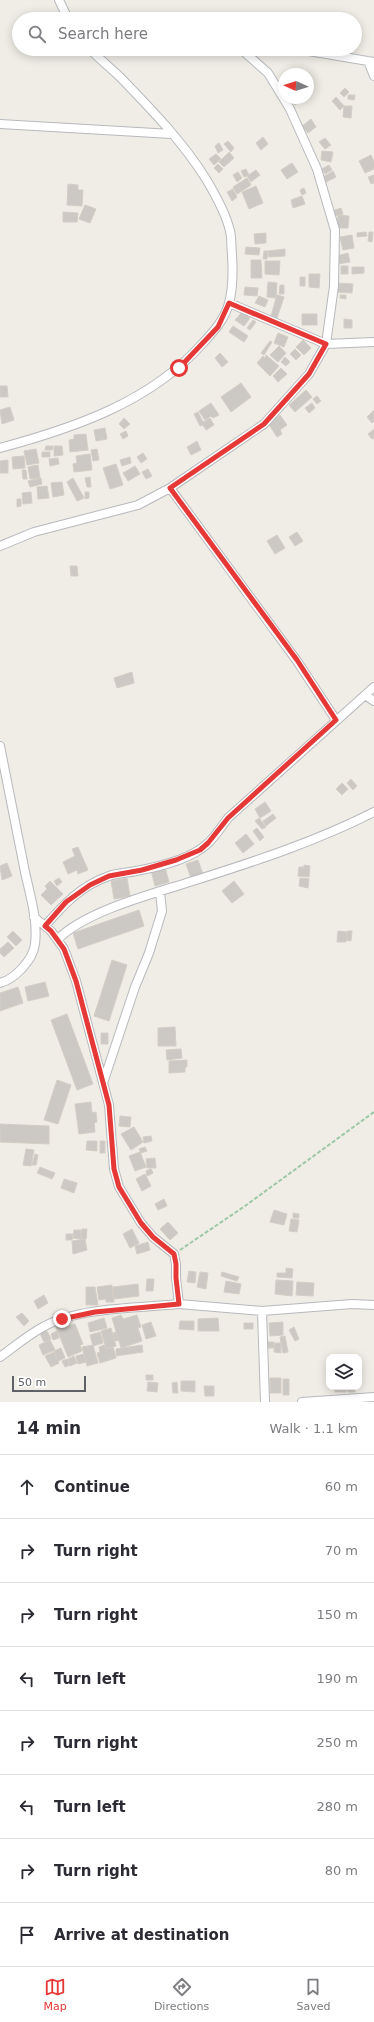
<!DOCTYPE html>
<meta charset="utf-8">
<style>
body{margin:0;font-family:"DejaVu Sans",sans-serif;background:#f7f7f7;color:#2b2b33}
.controls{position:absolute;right:12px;bottom:12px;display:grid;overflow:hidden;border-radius:8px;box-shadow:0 2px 10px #0003}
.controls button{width:36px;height:36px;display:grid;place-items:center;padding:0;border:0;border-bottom:1px solid #e1e1e2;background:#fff;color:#2b2b33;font:20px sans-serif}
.compass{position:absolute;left:278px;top:68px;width:36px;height:36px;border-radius:50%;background:#fff;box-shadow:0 2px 10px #0003;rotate:273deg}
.scale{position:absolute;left:12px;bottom:10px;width:74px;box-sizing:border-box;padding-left:4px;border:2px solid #5e6266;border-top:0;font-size:11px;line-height:14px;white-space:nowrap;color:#5e6266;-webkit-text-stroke:3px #fff;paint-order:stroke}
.stop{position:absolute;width:12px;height:12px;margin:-9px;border:3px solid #e63836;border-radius:50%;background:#fff}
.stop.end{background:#e63836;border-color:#fff;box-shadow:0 1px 4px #0008}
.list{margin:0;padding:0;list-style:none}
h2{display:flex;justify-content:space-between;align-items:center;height:52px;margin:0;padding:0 16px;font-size:17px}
h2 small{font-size:13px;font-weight:400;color:#7c7c81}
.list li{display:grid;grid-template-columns:26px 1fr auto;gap:12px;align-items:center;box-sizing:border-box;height:64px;padding:0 16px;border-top:1px solid #e1e1e2}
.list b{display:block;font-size:15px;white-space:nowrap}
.list em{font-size:13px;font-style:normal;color:#7c7c81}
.icon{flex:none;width:22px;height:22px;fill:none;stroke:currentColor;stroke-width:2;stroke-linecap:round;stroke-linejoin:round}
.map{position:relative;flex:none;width:374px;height:1402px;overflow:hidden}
.search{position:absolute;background:#fff;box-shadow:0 2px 10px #0003;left:12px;right:12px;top:12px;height:44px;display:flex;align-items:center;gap:10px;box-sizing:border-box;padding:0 14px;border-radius:22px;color:#7c7c81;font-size:15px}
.sheet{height:564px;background:#fff}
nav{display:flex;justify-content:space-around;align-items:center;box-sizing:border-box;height:56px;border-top:1px solid #e1e1e2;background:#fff;font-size:11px;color:#7c7c81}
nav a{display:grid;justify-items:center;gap:2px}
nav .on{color:#e63836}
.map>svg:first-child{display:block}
.building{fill:#ccc8c4;stroke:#d4cec5}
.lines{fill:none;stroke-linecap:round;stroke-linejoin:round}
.minor-casing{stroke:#b7b9bd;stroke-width:10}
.path{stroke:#9dc7a6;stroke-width:2;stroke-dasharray:4 2;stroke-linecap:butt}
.minor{stroke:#fff;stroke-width:8}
.route{stroke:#e63836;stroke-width:5}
</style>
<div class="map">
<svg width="374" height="1402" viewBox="0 0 374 1402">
<rect width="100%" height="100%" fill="#f0ede6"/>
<!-- building -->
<path class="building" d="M 260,13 L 269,18 L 269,19 L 257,18 Z
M 345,88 L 349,92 L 344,97 L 340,93 Z
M 348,95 L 355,95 L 354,100 L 348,99 Z
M 336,97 L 344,106 L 340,110 L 332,101 Z
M 290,98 L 304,98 L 295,105 Z
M 344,106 L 352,106 L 351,118 L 343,117 Z
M 311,119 L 316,127 L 308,133 L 302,126 Z
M 263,137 L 268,144 L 261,150 L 256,143 Z
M 325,138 L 331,145 L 325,149 L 319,142 Z
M 228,141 L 234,148 L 231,152 L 224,144 Z
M 219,143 L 223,150 L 218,153 L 215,146 Z
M 322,151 L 333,152 L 331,162 L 321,160 Z
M 229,152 L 234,158 L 224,167 L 219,162 Z
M 216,154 L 221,159 L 214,165 L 209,159 Z
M 371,155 L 374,162 L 374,169 L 365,173 L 359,161 Z
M 292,163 L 298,172 L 287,179 L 281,170 Z
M 218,164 L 223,169 L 219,173 L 214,168 Z
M 329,165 L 332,170 L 325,174 L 322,169 Z
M 246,169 L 249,175 L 244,177 L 241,171 Z
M 256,170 L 260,175 L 251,182 L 247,176 Z
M 333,171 L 336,177 L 326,182 L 323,177 Z
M 238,172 L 242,178 L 237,182 L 233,175 Z
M 374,175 L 374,183 L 371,184 L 368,177 Z
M 247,178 L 251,185 L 237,194 L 233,187 Z
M 68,184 L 78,185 L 78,190 L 83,190 L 82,206 L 67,205 Z
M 256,186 L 263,203 L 249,209 L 242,192 Z
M 304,188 L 306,193 L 302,195 L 300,190 Z
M 233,189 L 237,197 L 232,201 L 227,192 Z
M 302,196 L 305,204 L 293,208 L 291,200 Z
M 85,205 L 96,209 L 90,223 L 79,219 Z
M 341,208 L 343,214 L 334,216 L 332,211 Z
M 63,212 L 78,213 L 77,222 L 63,222 Z
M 338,215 L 349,216 L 348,228 L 337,228 Z
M 366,232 L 367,236 L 357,237 L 357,233 Z
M 369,232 L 373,232 L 372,242 L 368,241 Z
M 266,233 L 266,243 L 255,244 L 254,234 Z
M 352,235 L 354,248 L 343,250 L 340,237 Z
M 246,247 L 260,248 L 259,255 L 245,254 Z
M 285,249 L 285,256 L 269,257 L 268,251 Z
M 264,251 L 268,251 L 267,259 L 263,259 Z
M 348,253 L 350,262 L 338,264 L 336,256 Z
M 251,260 L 261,260 L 262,278 L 251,278 Z
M 265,261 L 280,261 L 279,275 L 265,274 Z
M 341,266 L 348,266 L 348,274 L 341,274 Z
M 352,267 L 364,267 L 364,273 L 352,274 Z
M 309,274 L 320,274 L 319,288 L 309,287 Z
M 300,277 L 305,277 L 305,286 L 300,286 Z
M 268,282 L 277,283 L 276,298 L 267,297 Z
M 337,283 L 353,284 L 352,293 L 336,292 Z
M 280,285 L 284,285 L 284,294 L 279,294 Z
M 245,287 L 258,288 L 257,296 L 244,295 Z
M 277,295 L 284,297 L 277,318 L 271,316 Z
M 340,295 L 346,295 L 346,299 L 340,298 Z
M 259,296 L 268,300 L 265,307 L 255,303 Z
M 242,312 L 250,318 L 244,326 L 235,320 Z
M 302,314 L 317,314 L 317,325 L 302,325 Z
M 344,319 L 352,320 L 352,328 L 344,328 Z
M 253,320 L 256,322 L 250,330 L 247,328 Z
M 233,326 L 248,336 L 244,342 L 229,332 Z
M 278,333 L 288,337 L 284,347 L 274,343 Z
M 303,340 L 311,348 L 304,355 L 296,347 Z
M 270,341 L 272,342 L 264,355 L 261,353 Z
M 279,346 L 286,353 L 278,362 L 270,355 Z
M 295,349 L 301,355 L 296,360 L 290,354 Z
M 220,353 L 228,362 L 222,367 L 215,358 Z
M 266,355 L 279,366 L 270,376 L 257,363 L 263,356 L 265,358 Z
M 285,357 L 290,362 L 286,366 L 281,362 Z
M 281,368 L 287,374 L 278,382 L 273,376 Z
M 241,383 L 251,397 L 231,412 L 221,397 Z
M 0,386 L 7,386 L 8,397 L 0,397 Z
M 306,390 L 312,397 L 295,412 L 289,405 Z
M 317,396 L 321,401 L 317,404 L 313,399 Z
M 211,403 L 219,415 L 213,418 L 211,416 L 205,420 L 199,411 Z
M 312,403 L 315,408 L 309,413 L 305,408 Z
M 10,407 L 14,420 L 2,424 L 0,410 Z
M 374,410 L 374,421 L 372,423 L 367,417 Z
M 198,412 L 203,422 L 210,418 L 214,425 L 206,430 L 203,425 L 200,426 L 194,414 Z
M 280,415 L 287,425 L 280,430 L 282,434 L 277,437 L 268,423 Z
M 124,418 L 130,424 L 124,429 L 119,424 Z
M 105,428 L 107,439 L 96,441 L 94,430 Z
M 374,429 L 374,438 L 372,439 L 368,434 Z
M 126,431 L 128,436 L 123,439 L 120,434 Z
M 86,434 L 88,450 L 70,452 L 69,440 L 74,439 L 74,435 Z
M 197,441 L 201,450 L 191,455 L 187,447 Z
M 46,446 L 53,446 L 52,450 L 45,450 Z
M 54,446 L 62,446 L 63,455 L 54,456 Z
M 36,449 L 39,463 L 27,465 L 24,451 Z
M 97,449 L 99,460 L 93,461 L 91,450 Z
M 42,452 L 50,452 L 50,457 L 42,457 Z
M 143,453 L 147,459 L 141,463 L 137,457 Z
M 90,454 L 92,470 L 74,472 L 73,464 L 77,463 L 76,456 Z
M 24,456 L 25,468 L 13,469 L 12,457 Z
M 130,457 L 131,463 L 122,466 L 120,460 Z
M 58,458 L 59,464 L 50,466 L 49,459 Z
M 8,460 L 8,473 L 0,473 L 0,461 Z
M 116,464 L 123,485 L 110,489 L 103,468 Z
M 38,465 L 40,478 L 30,479 L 28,467 Z
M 135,466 L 140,474 L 128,481 L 123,473 Z
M 148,469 L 152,476 L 146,479 L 142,472 Z
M 22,470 L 26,470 L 27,479 L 23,479 Z
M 90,477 L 91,487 L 87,487 L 85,478 Z
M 41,478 L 42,484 L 30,487 L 28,481 Z
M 73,478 L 84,498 L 77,501 L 67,482 Z
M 62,482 L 64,495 L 53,497 L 51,483 Z
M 47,486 L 49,498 L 38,499 L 37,487 Z
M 31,492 L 32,503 L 23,504 L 22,493 Z
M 85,492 L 89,492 L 89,498 L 85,499 Z
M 17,499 L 21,499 L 21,506 L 17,507 Z
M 297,532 L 303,541 L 295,546 L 289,537 Z
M 277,535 L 285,548 L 275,554 L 267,541 Z
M 70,566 L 77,566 L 78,576 L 71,576 Z
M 132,672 L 134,683 L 117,688 L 114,678 Z
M 351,779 L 357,786 L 353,790 L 347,783 Z
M 342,783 L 348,789 L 342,795 L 336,789 Z
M 265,802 L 271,811 L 260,818 L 255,809 Z
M 273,814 L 276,818 L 266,826 L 263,821 Z
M 259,818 L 266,827 L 262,829 L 255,821 Z
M 257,828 L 264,837 L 260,841 L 253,831 Z
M 246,834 L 254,844 L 243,853 L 235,843 Z
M 78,847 L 88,870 L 78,874 L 77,870 L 68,874 L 63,862 L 75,856 L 72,849 Z
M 198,860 L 203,874 L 191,878 L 186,864 Z
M 7,863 L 12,876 L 2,880 L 0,866 Z
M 304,865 L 310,866 L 309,877 L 298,876 L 299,867 L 304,867 Z
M 165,867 L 169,882 L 155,886 L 151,870 Z
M 59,878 L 62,882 L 57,886 L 54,881 Z
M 127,878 L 130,896 L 114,899 L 111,881 Z
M 300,878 L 309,879 L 308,888 L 299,886 Z
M 50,881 L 63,894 L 51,905 L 41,895 L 47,889 L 45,886 Z
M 234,881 L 244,894 L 232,903 L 222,891 Z
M 139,910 L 144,926 L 78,949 L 73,933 Z
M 13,931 L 22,940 L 16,946 L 7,937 Z
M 338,931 L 347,932 L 346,942 L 337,942 Z
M 347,931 L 352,931 L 351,941 L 346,940 Z
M 8,942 L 14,948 L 4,957 L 0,953 L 0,949 Z
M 112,960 L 127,965 L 109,1021 L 94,1016 Z
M 45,982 L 49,996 L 28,1001 L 25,987 Z
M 18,987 L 23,1003 L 0,1011 L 0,993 Z
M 67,1014 L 93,1084 L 77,1090 L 51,1020 Z
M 175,1027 L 176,1046 L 158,1046 L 158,1028 Z
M 101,1033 L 108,1033 L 108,1044 L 101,1044 Z
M 181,1049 L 182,1058 L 167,1060 L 166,1050 Z
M 187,1060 L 187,1067 L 185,1067 L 185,1072 L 169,1073 L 169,1061 Z
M 57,1080 L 71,1085 L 58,1124 L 44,1120 Z
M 91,1102 L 92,1113 L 96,1112 L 97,1122 L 94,1123 L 95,1132 L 79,1134 L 75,1104 Z
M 120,1116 L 131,1117 L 130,1127 L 119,1126 Z
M 0,1124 L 49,1126 L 49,1144 L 0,1142 Z
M 134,1127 L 143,1142 L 131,1150 L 121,1134 Z
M 151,1136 L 152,1141 L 144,1143 L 143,1137 Z
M 87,1141 L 97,1141 L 97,1151 L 86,1150 Z
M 100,1141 L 105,1141 L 105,1153 L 100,1153 Z
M 145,1147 L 147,1151 L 141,1153 L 139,1149 Z
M 26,1149 L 34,1150 L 31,1166 L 23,1165 Z
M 140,1152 L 146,1167 L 135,1171 L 129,1156 Z
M 35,1154 L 38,1155 L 36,1165 L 32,1165 Z
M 155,1158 L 156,1168 L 147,1168 L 146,1159 Z
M 40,1167 L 55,1173 L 52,1179 L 37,1173 Z
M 151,1169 L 153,1173 L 147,1176 L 146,1171 Z
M 145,1174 L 151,1186 L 142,1191 L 136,1179 Z
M 64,1179 L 77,1183 L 74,1193 L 61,1188 Z
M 164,1199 L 167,1206 L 158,1210 L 155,1204 Z
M 274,1210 L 287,1214 L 284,1225 L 270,1222 Z
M 293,1213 L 299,1214 L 299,1218 L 293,1218 Z
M 291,1219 L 299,1220 L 297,1232 L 289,1231 Z
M 168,1222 L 178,1233 L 170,1240 L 160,1229 Z
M 82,1229 L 87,1229 L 86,1239 L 81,1239 Z
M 132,1229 L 139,1243 L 130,1248 L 123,1234 Z
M 74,1230 L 81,1230 L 81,1239 L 73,1238 Z
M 66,1234 L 73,1234 L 72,1240 L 66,1240 Z
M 85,1239 L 87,1250 L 73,1254 L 72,1241 Z
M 148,1242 L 150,1250 L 137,1254 L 135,1246 Z
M 286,1268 L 293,1269 L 292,1278 L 277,1277 L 277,1273 L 286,1273 Z
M 189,1271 L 196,1272 L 195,1283 L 187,1282 Z
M 200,1272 L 208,1273 L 206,1289 L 197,1287 Z
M 222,1272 L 239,1277 L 237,1281 L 221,1276 Z
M 147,1279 L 154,1279 L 153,1291 L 146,1291 Z
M 276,1280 L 293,1281 L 292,1296 L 275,1294 Z
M 226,1281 L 241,1284 L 239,1294 L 224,1292 Z
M 297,1282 L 314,1283 L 313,1296 L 296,1295 Z
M 138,1284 L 139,1296 L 114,1299 L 113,1287 Z
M 112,1285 L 114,1302 L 106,1302 L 106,1299 L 99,1300 L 97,1287 Z
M 86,1287 L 95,1287 L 98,1305 L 86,1305 Z
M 44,1295 L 48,1303 L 38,1309 L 34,1301 Z
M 22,1313 L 29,1321 L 24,1326 L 16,1317 Z
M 121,1315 L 123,1319 L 137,1315 L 141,1327 L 138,1328 L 142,1341 L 121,1348 L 112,1318 Z
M 104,1318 L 107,1328 L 90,1332 L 88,1323 Z
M 218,1318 L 219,1331 L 198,1331 L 198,1319 Z
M 180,1321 L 194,1321 L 194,1330 L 179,1329 Z
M 151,1322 L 156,1336 L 146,1339 L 142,1325 Z
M 283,1322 L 283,1335 L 270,1336 L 269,1323 Z
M 65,1323 L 66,1327 L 75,1324 L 83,1344 L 80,1345 L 82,1351 L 68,1357 L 56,1327 Z
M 244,1323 L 253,1323 L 253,1329 L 244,1329 Z
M 294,1327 L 299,1339 L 295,1341 L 289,1330 Z
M 111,1328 L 116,1346 L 106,1349 L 101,1331 Z
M 47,1331 L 51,1339 L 44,1342 L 40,1333 Z
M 57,1331 L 59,1338 L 53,1340 L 51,1334 Z
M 100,1332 L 103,1343 L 93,1346 L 90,1335 Z
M 116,1332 L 119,1340 L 115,1341 L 113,1333 Z
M 285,1336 L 288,1352 L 283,1353 L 280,1337 Z
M 50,1340 L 55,1350 L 43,1355 L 39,1345 Z
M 265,1342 L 274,1342 L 274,1348 L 265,1348 Z
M 275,1343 L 281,1343 L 281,1353 L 274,1352 Z
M 93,1345 L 98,1363 L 87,1366 L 82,1347 Z
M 104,1345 L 106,1349 L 113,1347 L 116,1358 L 100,1363 L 97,1353 L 100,1352 L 99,1347 Z
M 142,1345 L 143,1352 L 116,1356 L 116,1349 Z
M 61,1348 L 65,1358 L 58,1361 L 54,1351 Z
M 54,1352 L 59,1363 L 51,1367 L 45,1356 Z
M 84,1354 L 86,1362 L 78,1364 L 76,1356 Z
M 74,1356 L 77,1363 L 70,1366 L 68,1359 Z
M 67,1359 L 70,1365 L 65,1367 L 62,1361 Z
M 146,1375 L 153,1375 L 153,1380 L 146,1380 Z
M 270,1378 L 281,1378 L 281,1393 L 270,1393 Z
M 283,1379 L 289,1379 L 289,1395 L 283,1395 Z
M 181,1381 L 195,1381 L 195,1392 L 181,1391 Z
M 148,1382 L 158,1383 L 157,1392 L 147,1391 Z
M 177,1382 L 178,1393 L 173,1393 L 172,1383 Z
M 204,1386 L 214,1386 L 214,1396 L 205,1396 Z
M 335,1387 L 346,1387 L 346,1392 L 335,1392 Z
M 347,1387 L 355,1387 L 355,1392 L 348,1392 Z"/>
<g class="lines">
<defs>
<path id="minor" d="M 59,0 L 68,19
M 297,49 L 374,62
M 368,61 L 374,76
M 0,124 L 172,134
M 229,303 L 326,344 L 374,342
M 0,448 C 74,428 151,402 203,343 C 214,331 225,319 229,303 C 233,288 233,270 232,255 C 231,247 232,239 230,231 C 226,214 215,194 206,179 C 183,142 151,109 121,78 C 111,68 99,59 90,49
M 170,488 L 297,661 L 336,720
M 0,546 L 34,532 L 138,505 L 170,488 L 264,424 L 309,374 L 326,344 L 334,286 L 335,230 L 317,169 L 290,109 L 268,73 L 241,49
M 365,695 L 374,701
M 0,746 C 8,788 17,830 25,872 C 30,895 38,920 35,944 C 33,960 15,979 0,983
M 34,917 L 51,931 L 64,949 L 76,981 L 109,1105 L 114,1169 L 119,1187 L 141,1223 L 153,1237 L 174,1254 L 176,1264 L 176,1278 L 179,1304 L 262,1311 L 352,1304 L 374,1305
M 45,926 C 63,905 82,885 109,876 C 117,873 127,873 136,871 C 158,867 190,860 207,844 C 215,837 221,827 228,818 L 374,687
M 58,939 C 87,910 156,893 196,880 C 256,861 317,841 374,812
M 103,1083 L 135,987 L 149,953 L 162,911 L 160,892
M 262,1311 L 265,1402
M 0,1357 C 14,1347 28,1335 43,1327 C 78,1307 139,1308 179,1304
M 302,1402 L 374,1397"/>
</defs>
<!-- minor casing -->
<use href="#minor" class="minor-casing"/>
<!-- path -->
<path class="path" d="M 180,1250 L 245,1206 L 374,1112"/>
<!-- minor -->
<use href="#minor" class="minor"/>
</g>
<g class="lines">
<!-- route -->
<path class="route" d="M 62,1319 L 95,1312 L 179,1304 L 176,1278 L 176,1264 L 174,1254 L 153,1237 L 141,1223 L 119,1187 L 114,1169 L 109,1105 L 76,981 L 64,949 L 51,931 L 45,926 L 66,902 L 90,885 L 109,876 L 142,870 L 176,860 L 200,850 L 208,843 L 228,818 L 336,720 L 297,660 L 170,488 L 264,424 L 309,374 L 326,344 L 229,303 L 218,327 L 179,368"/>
</g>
</svg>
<div class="controls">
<button><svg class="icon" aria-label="layers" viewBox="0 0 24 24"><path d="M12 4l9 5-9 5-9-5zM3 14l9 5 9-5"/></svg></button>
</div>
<svg class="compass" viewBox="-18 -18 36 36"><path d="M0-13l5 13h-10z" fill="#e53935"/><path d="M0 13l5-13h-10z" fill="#7c7c81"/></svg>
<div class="scale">50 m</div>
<div class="stop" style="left:179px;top:368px"></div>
<div class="stop end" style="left:62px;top:1319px"></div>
<div class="search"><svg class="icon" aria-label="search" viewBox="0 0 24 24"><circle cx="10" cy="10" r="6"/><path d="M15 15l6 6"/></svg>Search here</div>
</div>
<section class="sheet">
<h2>14 min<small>Walk · 1.1 km</small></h2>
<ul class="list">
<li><svg class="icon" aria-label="ahead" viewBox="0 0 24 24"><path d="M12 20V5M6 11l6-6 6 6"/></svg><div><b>Continue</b></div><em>60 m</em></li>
<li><svg class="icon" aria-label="right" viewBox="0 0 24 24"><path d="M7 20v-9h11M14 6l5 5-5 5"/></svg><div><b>Turn right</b></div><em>70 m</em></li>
<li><svg class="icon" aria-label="right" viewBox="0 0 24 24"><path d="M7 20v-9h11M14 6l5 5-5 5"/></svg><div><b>Turn right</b></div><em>150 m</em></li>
<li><svg class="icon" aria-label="left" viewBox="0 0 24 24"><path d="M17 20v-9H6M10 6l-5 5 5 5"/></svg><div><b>Turn left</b></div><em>190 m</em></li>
<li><svg class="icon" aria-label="right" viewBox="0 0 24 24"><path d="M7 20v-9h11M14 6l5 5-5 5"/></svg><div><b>Turn right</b></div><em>250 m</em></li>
<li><svg class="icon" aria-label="left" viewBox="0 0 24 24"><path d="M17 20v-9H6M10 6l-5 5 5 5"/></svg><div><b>Turn left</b></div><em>280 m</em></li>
<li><svg class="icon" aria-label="right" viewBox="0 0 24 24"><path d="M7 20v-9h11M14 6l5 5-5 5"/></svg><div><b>Turn right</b></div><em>80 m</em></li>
<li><svg class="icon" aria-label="arrive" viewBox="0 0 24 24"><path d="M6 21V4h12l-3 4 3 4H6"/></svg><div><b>Arrive at destination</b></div></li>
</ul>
</section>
<nav>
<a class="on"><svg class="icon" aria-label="map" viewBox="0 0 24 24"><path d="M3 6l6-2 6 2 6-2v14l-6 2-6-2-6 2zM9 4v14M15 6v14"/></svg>Map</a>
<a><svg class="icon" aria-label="directions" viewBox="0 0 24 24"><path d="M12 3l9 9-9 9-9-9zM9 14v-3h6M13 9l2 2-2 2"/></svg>Directions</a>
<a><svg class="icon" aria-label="saved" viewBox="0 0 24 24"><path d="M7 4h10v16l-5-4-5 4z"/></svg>Saved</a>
</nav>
